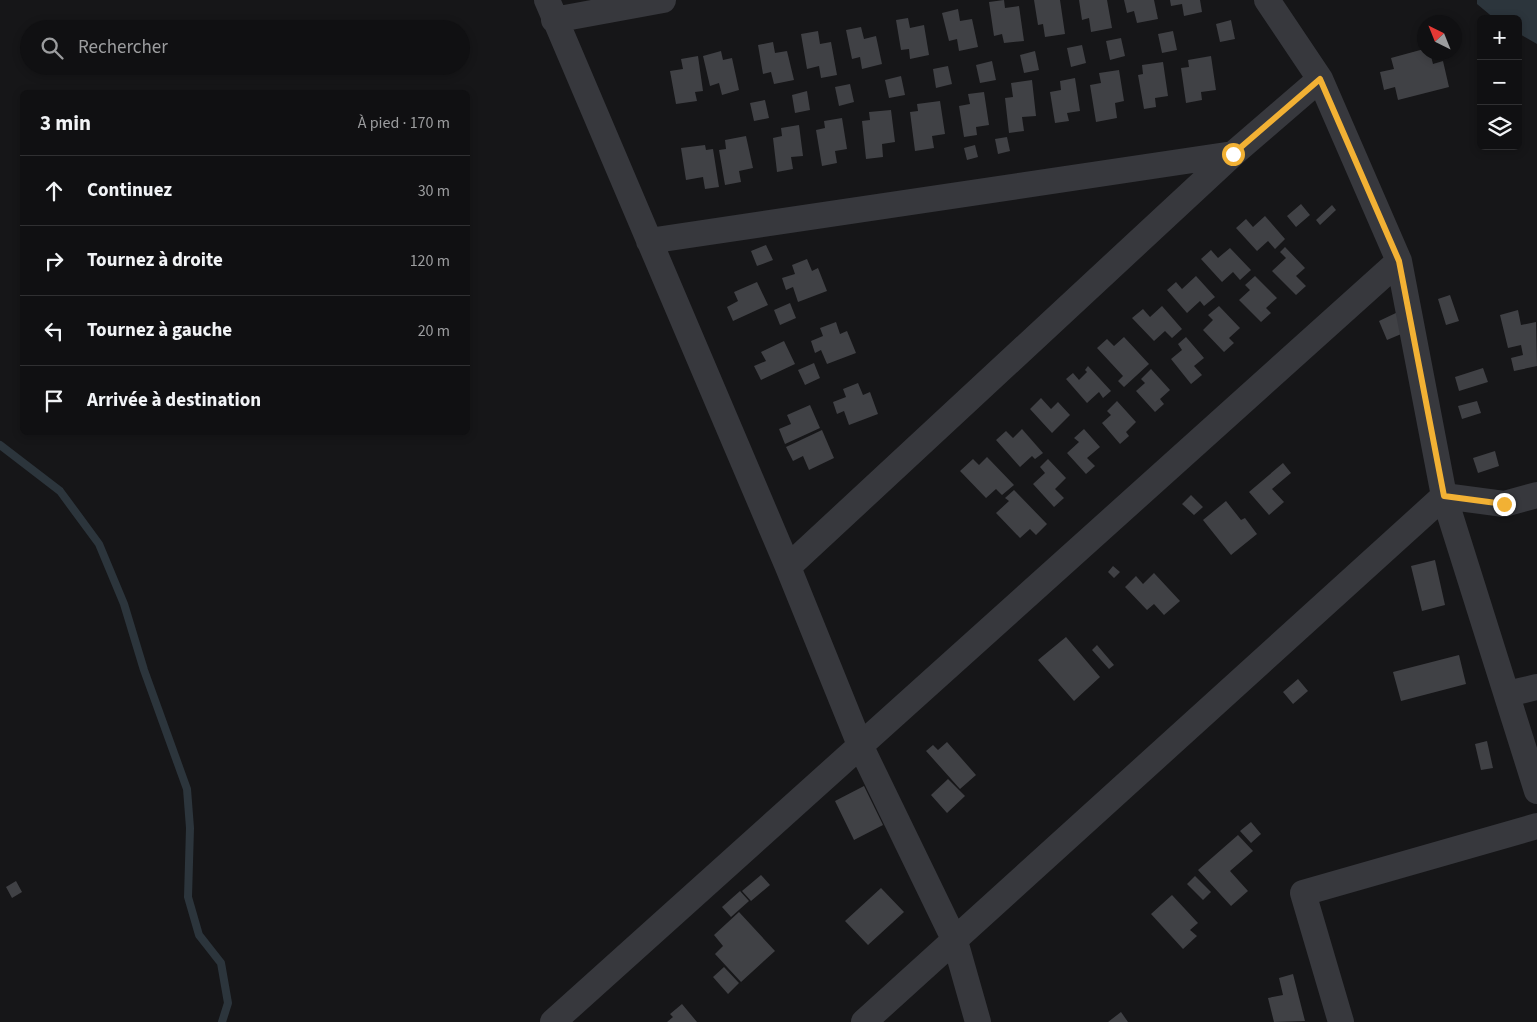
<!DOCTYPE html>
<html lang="fr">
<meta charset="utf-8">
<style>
body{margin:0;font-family:"Source Sans 3",sans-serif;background:#19191b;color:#f1f3f6}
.controls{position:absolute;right:15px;top:15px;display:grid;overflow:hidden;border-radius:8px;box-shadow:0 2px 8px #0003}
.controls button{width:45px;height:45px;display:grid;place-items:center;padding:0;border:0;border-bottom:1px solid #303032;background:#101012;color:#f1f3f6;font:25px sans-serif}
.compass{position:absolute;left:1417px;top:15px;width:45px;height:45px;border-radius:50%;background:#101012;box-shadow:0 2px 8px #0003;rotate:317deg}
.stop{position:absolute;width:15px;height:15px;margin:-11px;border:4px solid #f2b134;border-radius:50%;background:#fff}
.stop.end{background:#f2b134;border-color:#fff;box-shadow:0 1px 5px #0008}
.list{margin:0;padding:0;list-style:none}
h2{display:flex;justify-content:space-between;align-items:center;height:65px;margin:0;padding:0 20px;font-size:21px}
h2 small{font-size:16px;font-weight:400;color:#9c9d9f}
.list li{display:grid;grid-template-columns:32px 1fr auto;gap:15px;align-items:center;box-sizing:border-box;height:70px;padding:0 20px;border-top:1px solid #303032}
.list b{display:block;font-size:19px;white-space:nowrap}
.list em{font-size:16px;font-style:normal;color:#9c9d9f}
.icon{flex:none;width:28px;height:28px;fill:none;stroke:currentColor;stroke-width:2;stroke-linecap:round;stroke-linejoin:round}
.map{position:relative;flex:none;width:1537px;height:1022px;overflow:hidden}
.search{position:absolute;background:#101012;box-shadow:0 2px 8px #0003;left:20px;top:20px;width:450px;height:55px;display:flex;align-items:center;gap:12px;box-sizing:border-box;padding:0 18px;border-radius:28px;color:#9c9d9f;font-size:19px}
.panel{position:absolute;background:#101012;box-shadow:0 2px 8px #0003;left:20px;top:90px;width:450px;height:345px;border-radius:8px}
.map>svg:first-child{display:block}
.water{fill:#2c353c}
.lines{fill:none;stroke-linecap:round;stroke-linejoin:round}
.stream{stroke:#2c353c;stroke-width:8}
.building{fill:#404145}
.minor{stroke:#37383d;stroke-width:26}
.route{stroke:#f2b134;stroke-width:6}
</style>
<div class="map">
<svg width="1537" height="1022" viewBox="0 0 1537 1022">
<rect width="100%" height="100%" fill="#161618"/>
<!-- water -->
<path class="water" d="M 1477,0 L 1537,0 L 1537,44 L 1518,33 L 1518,19 L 1495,19 L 1477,4 Z"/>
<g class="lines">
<!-- stream -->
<path class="stream" d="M 0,445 L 60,491 L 99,544 L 124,604 L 144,670 L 187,789 L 190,828 L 188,897 L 199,935 L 221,963 L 228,1003 L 222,1022"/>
</g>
<!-- building -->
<path class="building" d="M 1004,0 L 1005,8 L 1019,6 L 1024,41 L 1004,43 L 1002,34 L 994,36 L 989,2 Z
M 1034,0 L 1060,0 L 1065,34 L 1045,37 L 1043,24 L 1038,25 Z
M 1079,0 L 1107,0 L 1112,28 L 1091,32 L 1089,18 L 1082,20 Z
M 1124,0 L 1154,0 L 1158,19 L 1137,23 L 1134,11 L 1127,13 Z
M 1170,0 L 1200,0 L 1202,12 L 1184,16 L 1182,4 L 1171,6 Z
M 958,9 L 960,21 L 972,19 L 978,47 L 959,51 L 957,39 L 949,41 L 942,13 Z
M 908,18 L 910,28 L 924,25 L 929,55 L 910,59 L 909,49 L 901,50 L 896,20 Z
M 1231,20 L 1235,39 L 1220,42 L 1216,24 Z
M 861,27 L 864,39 L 876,36 L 882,64 L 862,69 L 860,57 L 852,59 L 846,30 Z
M 818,31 L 820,44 L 831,42 L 837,75 L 821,78 L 819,66 L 807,69 L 801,34 Z
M 1173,31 L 1177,50 L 1162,53 L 1158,34 Z
M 1121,38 L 1125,56 L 1110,60 L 1106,41 Z
M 773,42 L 775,53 L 787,51 L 794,80 L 774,84 L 771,72 L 763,74 L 758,45 Z
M 1082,45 L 1086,63 L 1071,67 L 1067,48 Z
M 1424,49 L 1424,52 L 1430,52 L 1433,64 L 1443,61 L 1449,87 L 1398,100 L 1395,87 L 1384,90 L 1380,72 L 1394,69 L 1391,58 Z
M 721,51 L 723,60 L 732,58 L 739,90 L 722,95 L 719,83 L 710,86 L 703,56 Z
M 1035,51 L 1039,70 L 1024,73 L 1020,55 Z
M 698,56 L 703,91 L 695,92 L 697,101 L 676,104 L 670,71 L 683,69 L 681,59 Z
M 1211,56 L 1216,90 L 1201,92 L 1202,100 L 1186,103 L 1181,68 L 1189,67 L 1188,60 Z
M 992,61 L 996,80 L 980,83 L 976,65 Z
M 1163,62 L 1168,96 L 1155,98 L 1156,107 L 1144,109 L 1138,75 L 1143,74 L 1142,65 Z
M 948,66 L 952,84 L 936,88 L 933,69 Z
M 1119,70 L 1124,101 L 1115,103 L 1117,118 L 1096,122 L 1090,85 L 1101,83 L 1099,73 Z
M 901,76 L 905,95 L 889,98 L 885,80 Z
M 1075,78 L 1080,111 L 1067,113 L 1069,121 L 1055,123 L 1050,92 L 1061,90 L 1060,81 Z
M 1032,80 L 1036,116 L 1022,117 L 1024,131 L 1009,133 L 1005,98 L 1013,97 L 1011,83 Z
M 850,84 L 854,102 L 839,106 L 835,87 Z
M 807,91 L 810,110 L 795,113 L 792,95 Z
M 984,92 L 989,125 L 976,127 L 977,135 L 964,137 L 959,106 L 970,104 L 968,94 Z
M 765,100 L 769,118 L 754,121 L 750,103 Z
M 940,101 L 945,134 L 932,136 L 934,148 L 915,151 L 910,112 L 918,111 L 917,104 Z
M 891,110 L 895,142 L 882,144 L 883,157 L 866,159 L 862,121 L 870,120 L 869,112 Z
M 842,118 L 847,149 L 835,151 L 837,163 L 822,166 L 816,130 L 825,128 L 824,121 Z
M 799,125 L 803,156 L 791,157 L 793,169 L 777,172 L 773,138 L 782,136 L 781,128 Z
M 746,136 L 753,168 L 739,171 L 741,182 L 725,185 L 719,150 L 726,149 L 725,140 Z
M 1007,137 L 1010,151 L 998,154 L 995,139 Z
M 705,145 L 706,150 L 713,149 L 719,187 L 705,189 L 703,177 L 686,180 L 681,148 Z
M 975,145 L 978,157 L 967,160 L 964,148 Z
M 1301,204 L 1310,215 L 1296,227 L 1287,216 Z
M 1332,205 L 1336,210 L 1320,225 L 1316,220 Z
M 1265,216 L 1285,239 L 1275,249 L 1268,241 L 1257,251 L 1236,228 L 1246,219 L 1253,227 Z
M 766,245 L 773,260 L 757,266 L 751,251 Z
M 1285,247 L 1305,268 L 1296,276 L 1306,286 L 1296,295 L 1272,271 L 1286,258 L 1280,252 Z
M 1230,248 L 1251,270 L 1240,280 L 1233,272 L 1222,282 L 1201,259 L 1211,250 L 1218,258 Z
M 807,259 L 812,271 L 818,268 L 827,291 L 798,302 L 793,287 L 786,290 L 782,278 L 795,274 L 792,265 Z
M 1196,276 L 1215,297 L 1204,306 L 1200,301 L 1187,313 L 1167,290 L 1176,282 L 1182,289 Z
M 1255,276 L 1277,298 L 1266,308 L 1271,313 L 1261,322 L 1239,300 L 1250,290 L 1245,285 Z
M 757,282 L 768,305 L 733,321 L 727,307 L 738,301 L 734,292 Z
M 1450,295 L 1459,321 L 1446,325 L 1438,299 Z
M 790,303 L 796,318 L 780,325 L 774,310 Z
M 1162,306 L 1182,329 L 1172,338 L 1165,331 L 1154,341 L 1132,318 L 1143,309 L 1150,317 Z
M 1219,306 L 1240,328 L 1229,338 L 1234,343 L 1224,352 L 1203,330 L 1213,320 L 1208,315 Z
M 1518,310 L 1521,325 L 1536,322 L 1537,366 L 1514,371 L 1511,358 L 1523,355 L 1521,345 L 1508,348 L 1500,315 Z
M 1398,312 L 1406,332 L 1387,340 L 1379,321 Z
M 836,322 L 840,334 L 847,331 L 856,353 L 827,364 L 821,350 L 815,353 L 811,341 L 823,336 L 820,328 Z
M 1124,337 L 1149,364 L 1124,387 L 1118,381 L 1123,376 L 1097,348 L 1107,339 L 1114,346 Z
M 1186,337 L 1204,358 L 1194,366 L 1202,375 L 1191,384 L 1171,359 L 1182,350 L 1178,344 Z
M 784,341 L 795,364 L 761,380 L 754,366 L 766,361 L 761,352 Z
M 814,363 L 820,378 L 805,385 L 798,370 Z
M 1088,366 L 1111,391 L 1103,398 L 1099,392 L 1087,403 L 1066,379 L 1073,373 L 1079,380 L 1087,372 L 1085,370 Z
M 1483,368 L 1488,382 L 1459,391 L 1455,377 Z
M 1151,369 L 1170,390 L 1160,399 L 1164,404 L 1155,412 L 1136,391 L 1145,383 L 1141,379 Z
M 858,383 L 863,395 L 870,392 L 878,414 L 849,425 L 844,411 L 837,414 L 833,402 L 846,397 L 843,389 Z
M 1041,398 L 1051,409 L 1058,402 L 1070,415 L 1052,433 L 1030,409 Z
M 1117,401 L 1136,422 L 1126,432 L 1129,436 L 1120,444 L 1102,423 L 1111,415 L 1107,411 Z
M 1477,401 L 1481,413 L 1462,419 L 1458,406 Z
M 810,405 L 820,428 L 785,444 L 779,429 L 791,424 L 787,415 Z
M 1022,429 L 1043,453 L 1035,459 L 1032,456 L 1020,467 L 996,440 L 1006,431 L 1013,438 Z
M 1084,429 L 1100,447 L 1087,458 L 1095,466 L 1086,474 L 1067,453 L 1079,442 L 1074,438 Z
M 822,430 L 834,458 L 809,470 L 803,456 L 793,461 L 786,447 Z
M 1495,451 L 1499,466 L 1478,473 L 1473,458 Z
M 987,457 L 1014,485 L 1002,495 L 996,489 L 986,498 L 960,471 L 973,459 L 979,465 Z
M 1048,459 L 1066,478 L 1055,489 L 1064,498 L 1054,507 L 1033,484 L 1045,473 L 1040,467 Z
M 1283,463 L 1291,473 L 1272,489 L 1284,502 L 1269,515 L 1249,492 Z
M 1014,490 L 1047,524 L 1036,535 L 1030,529 L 1020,538 L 996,513 L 1009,501 L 1005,498 Z
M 1191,495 L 1203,507 L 1194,515 L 1182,504 Z
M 1226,501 L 1241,520 L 1245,518 L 1257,534 L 1231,555 L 1203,520 Z
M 1435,560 L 1445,605 L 1422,611 L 1411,566 Z
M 1113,566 L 1120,572 L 1114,578 L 1108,572 Z
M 1154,573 L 1180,601 L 1164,615 L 1154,604 L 1147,610 L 1125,587 L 1136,576 L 1143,584 Z
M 1066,637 L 1100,677 L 1074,701 L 1038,660 Z
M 1097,645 L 1114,665 L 1109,669 L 1092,650 Z
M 1459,655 L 1466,684 L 1401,701 L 1393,672 Z
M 1298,679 L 1308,691 L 1293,704 L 1283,692 Z
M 1487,741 L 1493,768 L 1481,770 L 1475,744 Z
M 947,742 L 976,775 L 960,789 L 926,751 L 933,745 L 938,750 Z
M 948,779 L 965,796 L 947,813 L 931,795 Z
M 864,786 L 883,825 L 854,840 L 835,801 Z
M 1251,822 L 1261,834 L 1251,843 L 1240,831 Z
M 1238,835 L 1253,851 L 1230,871 L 1248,891 L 1231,906 L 1198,870 Z
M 761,875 L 770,885 L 751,901 L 742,891 Z
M 1195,876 L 1211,892 L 1203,900 L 1187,884 Z
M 16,881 L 22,892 L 12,898 L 6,887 Z
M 881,888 L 904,912 L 868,945 L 845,921 Z
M 740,891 L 749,901 L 731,917 L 722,907 Z
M 1172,895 L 1198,923 L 1190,930 L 1197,936 L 1183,949 L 1151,914 Z
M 739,912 L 775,951 L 741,982 L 715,954 L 723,946 L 714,935 Z
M 724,967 L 739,983 L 728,994 L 713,977 Z
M 1293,974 L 1305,1021 L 1274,1022 L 1268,998 L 1283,995 L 1279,978 Z
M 682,1004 L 697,1022 L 667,1022 L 673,1017 L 670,1014 Z
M 1121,1012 L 1128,1022 L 1108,1022 Z"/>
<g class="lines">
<!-- minor -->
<path class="minor" d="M 547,0 L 788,567 L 860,745 L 955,941 L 978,1022
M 1267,0 L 1320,79 L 1399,261 L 1444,496 L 1537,791
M 554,20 L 663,0
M 649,241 L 1233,154
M 788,567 L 1233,154 L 1320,79
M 1507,694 L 1537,687
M 553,1022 L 1399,261
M 864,1022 L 1444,496 L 1504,504 L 1537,495
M 1341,1022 L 1303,893 L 1537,826"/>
</g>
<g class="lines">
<!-- route -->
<path class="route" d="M 1233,154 L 1320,79 L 1399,261 L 1444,496 L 1504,504"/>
</g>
</svg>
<div class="controls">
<button>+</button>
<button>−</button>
<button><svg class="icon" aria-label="layers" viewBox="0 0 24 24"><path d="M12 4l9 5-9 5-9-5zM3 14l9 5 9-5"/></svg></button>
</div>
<svg class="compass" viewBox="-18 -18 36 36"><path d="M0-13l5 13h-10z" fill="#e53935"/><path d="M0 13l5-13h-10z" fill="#9c9d9f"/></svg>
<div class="stop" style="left:1233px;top:154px"></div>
<div class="stop end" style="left:1504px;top:504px"></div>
<div class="search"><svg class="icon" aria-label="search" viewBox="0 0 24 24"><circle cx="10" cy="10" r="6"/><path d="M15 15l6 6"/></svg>Rechercher</div>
<section class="panel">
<h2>3 min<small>À pied · 170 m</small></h2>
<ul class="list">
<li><svg class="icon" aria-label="ahead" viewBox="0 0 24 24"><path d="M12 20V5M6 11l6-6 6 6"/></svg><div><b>Continuez</b></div><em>30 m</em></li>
<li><svg class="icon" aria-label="right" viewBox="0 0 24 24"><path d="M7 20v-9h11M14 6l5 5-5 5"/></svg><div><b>Tournez à droite</b></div><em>120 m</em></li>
<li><svg class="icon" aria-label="left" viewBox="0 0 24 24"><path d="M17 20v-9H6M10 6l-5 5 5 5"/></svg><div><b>Tournez à gauche</b></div><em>20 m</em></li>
<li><svg class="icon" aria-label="arrive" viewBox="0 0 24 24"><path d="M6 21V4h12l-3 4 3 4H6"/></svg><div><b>Arrivée à destination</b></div></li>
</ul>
</section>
</div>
